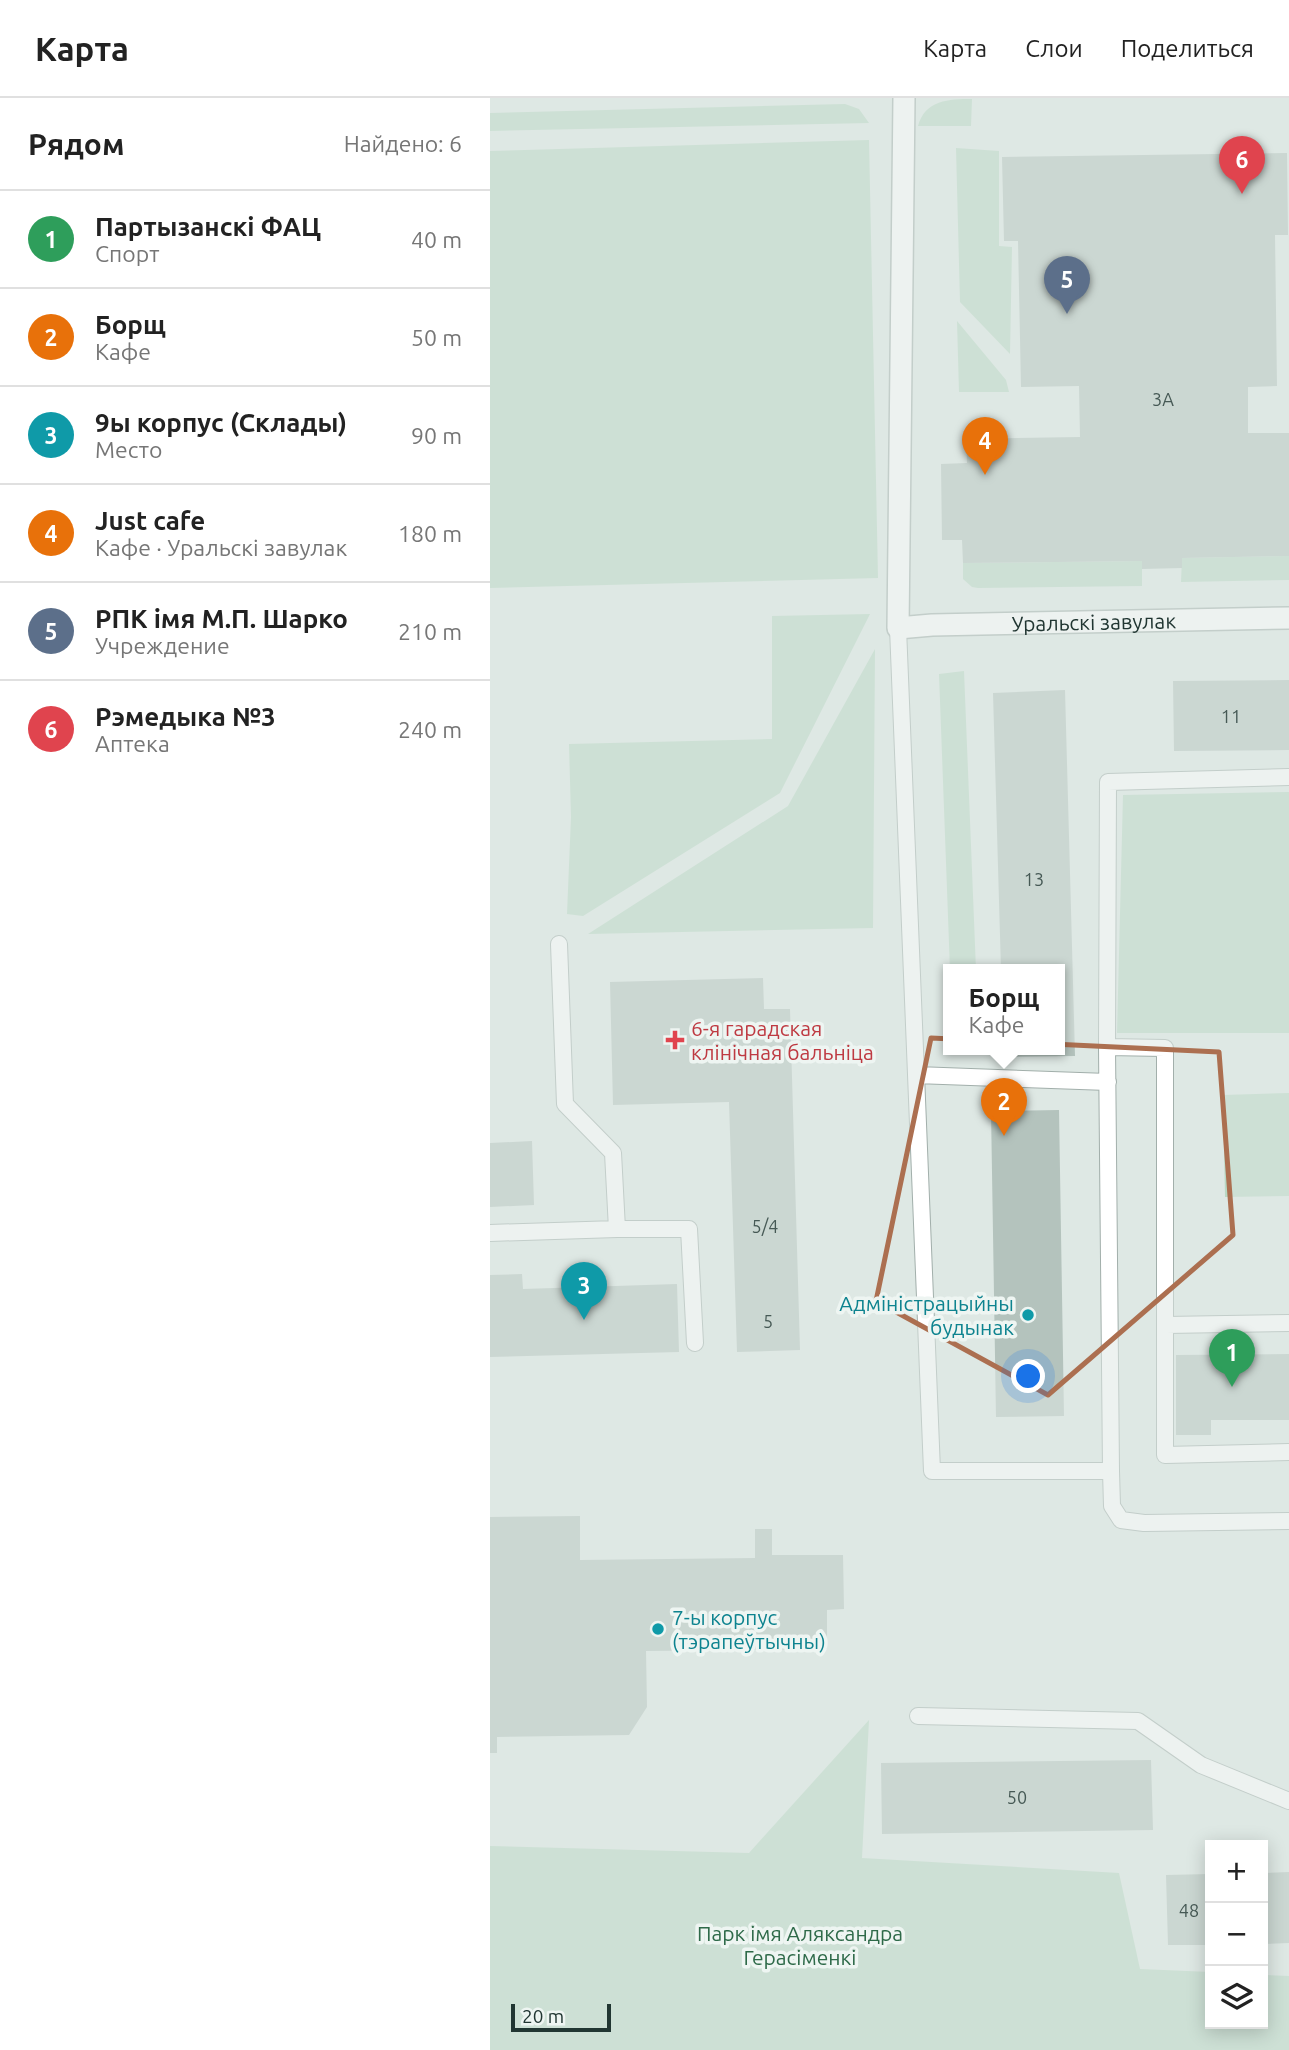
<!DOCTYPE html>
<html lang="ru">
<meta charset="utf-8">
<style>
body{margin:0;font-family:Ubuntu,sans-serif;background:#f6f6f6;color:#222}
.controls{position:absolute;right:21px;bottom:21px;display:grid;overflow:hidden;border-radius:0px;box-shadow:0 4px 18px #0003}
.controls button{width:63px;height:63px;display:grid;place-items:center;padding:0;border:0;border-bottom:2px solid #e0e0e0;background:#fff;color:#222;font:35px sans-serif}
.scale{position:absolute;left:21px;bottom:18px;width:100px;box-sizing:border-box;padding-left:7px;border:4px solid #213632;border-top:0;font-size:19px;line-height:24px;white-space:nowrap;color:#213632;-webkit-text-stroke:5px #eef5f2;paint-order:stroke}
.you{position:absolute;left:539px;top:1279px;width:24px;height:24px;margin:-18px;border:5px solid #fff;border-radius:50%;background:#1a73e8;box-shadow:0 0 0 10px #1a73e833}
.badge{display:grid;place-items:center;width:46px;height:46px;border-radius:50%;background:#b45309;color:#fff;font-size:23px;font-weight:700}
.pin{position:absolute;translate:-50% -58px;filter:drop-shadow(0 2px 4px #0008)}
.pin::after{content:'';position:absolute;top:37px;width:24px;height:21px;background:inherit;clip-path:polygon(0 0,100% 0,50% 100%)}
.popup{position:absolute;left:453px;top:866px;width:122px;height:91px;box-sizing:border-box;display:grid;place-content:center;border-radius:0px;background:#fff;filter:drop-shadow(0 2px 5px #0005);font-size:23px;white-space:nowrap;color:#767676}
.popup b{font-size:26px;color:#222}
.popup::after{content:'';position:absolute;left:50%;top:100%;margin-left:-14px;border:14px solid transparent;border-top-color:#fff}
.list{margin:0;padding:0;list-style:none}
h2{display:flex;justify-content:space-between;align-items:center;height:91px;margin:0;padding:0 28px;font-size:30px}
h2 small{font-size:23px;font-weight:400;color:#767676}
.list li{display:grid;grid-template-columns:46px 1fr auto;gap:21px;align-items:center;box-sizing:border-box;height:98px;padding:0 28px;border-top:2px solid #e0e0e0}
.list b{display:block;font-size:26px;white-space:nowrap}
.list p{margin:0;font-size:23px;white-space:nowrap;color:#767676}
.list em{font-size:23px;font-style:normal;color:#767676}
.icon{flex:none;width:38px;height:38px;fill:none;stroke:currentColor;stroke-width:2;stroke-linecap:round;stroke-linejoin:round}
.map{position:relative;flex:none;width:799px;height:1952px;overflow:hidden}
header{display:flex;align-items:center;gap:42px;box-sizing:border-box;height:98px;padding:0 35px;background:#fff;border-bottom:2px solid #e0e0e0}
header strong{font-size:33px}
nav{display:flex;gap:38px;margin-inline-start:auto;font-size:24px}
main{display:flex}
aside{flex:1;background:#fff}
.map>svg:first-child{display:block}
.green{fill:#b8d8c3}
.building{fill:#b4c3bd}
.lines{fill:none;stroke-linecap:round;stroke-linejoin:round}
.lane-casing{stroke:#a2afab;stroke-width:18}
.street-casing{stroke:#a2afab;stroke-width:24}
.lane{stroke:#fff;stroke-width:16}
.street{stroke:#fff;stroke-width:21}
.marked{fill:none;stroke:#ac6f50;stroke-width:5;stroke-linejoin:round}
.health-dot{fill:#e0444e;stroke:#eef5f2;stroke-width:2.5}
.culture-dot{fill:#0f9aa8;stroke:#eef5f2;stroke-width:2.5}
.labels{text-anchor:middle;dominant-baseline:central;stroke-width:7;stroke-linejoin:round;paint-order:stroke}
.number-label{font-size:18px;fill:#465955}
.street-label{font-size:21px;fill:#213632;stroke:#eef5f2}
.health-label{font-size:21px;fill:#be3a42;stroke:#eef5f2;text-anchor:start}
.culture-label{font-size:21px;fill:#0d838f;stroke:#eef5f2;text-anchor:end}
.park-label{font-size:21px;fill:#2e6a49;stroke:#eef5f2}
</style>
<header>
<strong>Карта</strong>
<nav><a>Карта</a><a>Слои</a><a>Поделиться</a></nav>
</header>
<main>
<aside>
<h2>Рядом<small>Найдено: 6</small></h2>
<ul class="list">
<li><span class="badge" style="background:#2e9e5b">1</span><div><b>Партызанскі ФАЦ</b><p>Спорт</p></div><em>40 m</em></li>
<li><span class="badge" style="background:#e8710a">2</span><div><b>Борщ</b><p>Кафе</p></div><em>50 m</em></li>
<li><span class="badge" style="background:#0f9aa8">3</span><div><b>9ы корпус (Склады)</b><p>Место</p></div><em>90 m</em></li>
<li><span class="badge" style="background:#e8710a">4</span><div><b>Just cafe</b><p>Кафе · Уральскі завулак</p></div><em>180 m</em></li>
<li><span class="badge" style="background:#5c6f8a">5</span><div><b>РПК імя М.П. Шарко</b><p>Учреждение</p></div><em>210 m</em></li>
<li><span class="badge" style="background:#e0444e">6</span><div><b>Рэмедыка №3</b><p>Аптека</p></div><em>240 m</em></li>
</ul>
</aside>
<div class="map">
<svg width="799" height="1952" viewBox="0 0 799 1952">
<rect width="100%" height="100%" fill="#dee8e4"/>
<!-- green -->
<path class="green" d="M 482,1 L 481,28 L 428,28 C 435,2 459,1 482,1 Z
M 355,6 L 369,11 L 379,25 L 0,33 L 0,15 Z
M 379,42 L 388,480 L 0,490 L 0,53 Z
M 466,50 L 509,53 L 509,148 L 522,149 L 520,256 L 470,204 Z
M 467,223 L 516,282 L 519,294 L 469,294 Z
M 799,458 L 799,482 L 691,484 L 692,460 Z
M 652,463 L 652,488 L 488,490 L 482,489 L 473,481 L 473,465 Z
M 380,516 L 290,695 L 93,818 L 77,816 L 81,719 L 79,646 L 282,641 L 282,518 Z
M 385,551 L 383,830 L 98,836 L 298,708 Z
M 474,573 L 486,872 L 460,872 L 449,576 Z
M 799,694 L 799,935 L 627,935 L 633,697 Z
M 799,995 L 799,1098 L 735,1099 L 733,997 Z
M 379,1622 L 372,1760 L 629,1775 L 650,1871 L 720,1874 L 720,1926 L 773,1926 L 773,1877 L 799,1878 L 799,1952 L 0,1952 L 0,1748 L 259,1755 Z"/>
<!-- building -->
<path class="building" d="M 797,55 L 798,137 L 785,137 L 787,288 L 758,289 L 758,335 L 799,335 L 799,458 L 692,460 L 692,470 L 652,471 L 652,463 L 473,465 L 472,442 L 452,442 L 451,366 L 477,365 L 476,341 L 590,339 L 589,288 L 531,289 L 528,143 L 514,143 L 512,59 Z
M 799,582 L 799,652 L 684,653 L 683,583 Z
M 575,592 L 585,958 L 514,959 L 513,952 L 570,952 L 570,872 L 511,872 L 503,595 Z
M 273,880 L 274,911 L 300,911 L 310,1252 L 247,1254 L 239,1004 L 123,1007 L 120,884 Z
M 569,1012 L 574,1318 L 506,1319 L 501,1013 Z
M 42,1043 L 44,1107 L 0,1109 L 0,1045 Z
M 32,1176 L 33,1191 L 187,1186 L 189,1254 L 0,1259 L 0,1177 Z
M 799,1256 L 799,1322 L 721,1322 L 721,1337 L 686,1337 L 686,1257 Z
M 90,1418 L 90,1462 L 265,1460 L 265,1431 L 282,1431 L 282,1457 L 353,1457 L 354,1511 L 337,1512 L 337,1551 L 156,1553 L 157,1609 L 139,1637 L 7,1639 L 7,1655 L 0,1655 L 0,1419 Z
M 661,1662 L 663,1732 L 392,1736 L 391,1665 Z
M 799,1774 L 799,1845 L 773,1846 L 773,1775 Z
M 720,1776 L 720,1847 L 678,1847 L 676,1777 Z"/>
<g class="lines">
<defs>
<path id="lane" d="M 408,530 L 442,1373 L 621,1373 L 617,949 L 618,684 L 799,679
M 617,949 L 675,950 L 675,1357 L 799,1354
M 426,977 L 618,984
M 127,1131 L 199,1131 L 205,1245
M 0,1135 L 127,1131 L 123,1055 L 75,1006 L 69,846
M 676,1227 L 799,1225
M 621,1373 L 622,1408 L 631,1422 L 654,1425 L 799,1423
M 428,1618 L 648,1623 L 711,1667 L 799,1703"/>
<g id="street">
<path id="s1" d="M 414,0 L 408,530 L 442,527 L 799,520"/>
</g>
</defs>
<!-- lane casing -->
<use href="#lane" class="lane-casing"/>
<!-- street casing -->
<use href="#street" class="street-casing"/>
<!-- lane -->
<use href="#lane" class="lane"/>
<!-- street -->
<use href="#street" class="street"/>
</g>
<!-- marked area -->
<path d="M0 0H799V1952H0ZM 441,940 L 729,954 L 743,1137 L 558,1297 L 386,1203 Z" fill="#dee8e4" fill-opacity=".55" fill-rule="evenodd"/>
<path class="marked" d="M 441,940 L 729,954 L 743,1137 L 558,1297 L 386,1203 Z"/>
<!-- markers -->
<path class="health-dot" d="M181.5 931.5h7v7h7v7h-7v7h-7v-7h-7v-7h7z"/>
<g class="culture-dot">
<circle cx="538" cy="1217" r="7"/>
<circle cx="168" cy="1531" r="7"/>
</g>
<g class="labels">
<!-- number labels -->
<g class="number-label">
<text x="673" y="301">3А</text>
<text x="741" y="618">11</text>
<text x="544" y="781">13</text>
<text x="275" y="1128">5/4</text>
<text x="278" y="1223">5</text>
<text x="527" y="1699">50</text>
<text x="699" y="1812">48</text>
</g>
<!-- street labels -->
<g class="street-label">
<text stroke="none"><textPath href="#s1" startOffset="726">Уральскі завулак</textPath></text>
</g>
<!-- health labels -->
<g class="health-label">
<text x="201" y="930">6-я гарадская<tspan x="201" dy="24">клінічная бальніца</tspan></text>
</g>
<!-- culture labels -->
<g class="culture-label">
<text x="524" y="1205">Адміністрацыйны<tspan x="524" dy="24">будынак</tspan></text>
<text x="182" y="1519" text-anchor="start">7-ы корпус<tspan x="182" dy="24">(тэрапеўтычны)</tspan></text>
</g>
<!-- park labels -->
<g class="park-label">
<text x="310" y="1835">Парк імя Аляксандра<tspan x="310" dy="24">Герасіменкі</tspan></text>
</g>
</g>
</svg>
<div class="controls">
<button>+</button>
<button>−</button>
<button><svg class="icon" aria-label="layers" viewBox="0 0 24 24"><path d="M12 4l9 5-9 5-9-5zM3 14l9 5 9-5"/></svg></button>
</div>
<div class="scale">20 m</div>
<div class="you"></div>
<div class="pin badge" style="left:742px;top:1289px;background:#2e9e5b">1</div>
<div class="pin badge" style="left:514px;top:1038px;background:#e8710a">2</div>
<div class="popup"><b>Борщ</b>Кафе</div>
<div class="pin badge" style="left:94px;top:1222px;background:#0f9aa8">3</div>
<div class="pin badge" style="left:495px;top:377px;background:#e8710a">4</div>
<div class="pin badge" style="left:577px;top:216px;background:#5c6f8a">5</div>
<div class="pin badge" style="left:752px;top:96px;background:#e0444e">6</div>
</div>
</main>
